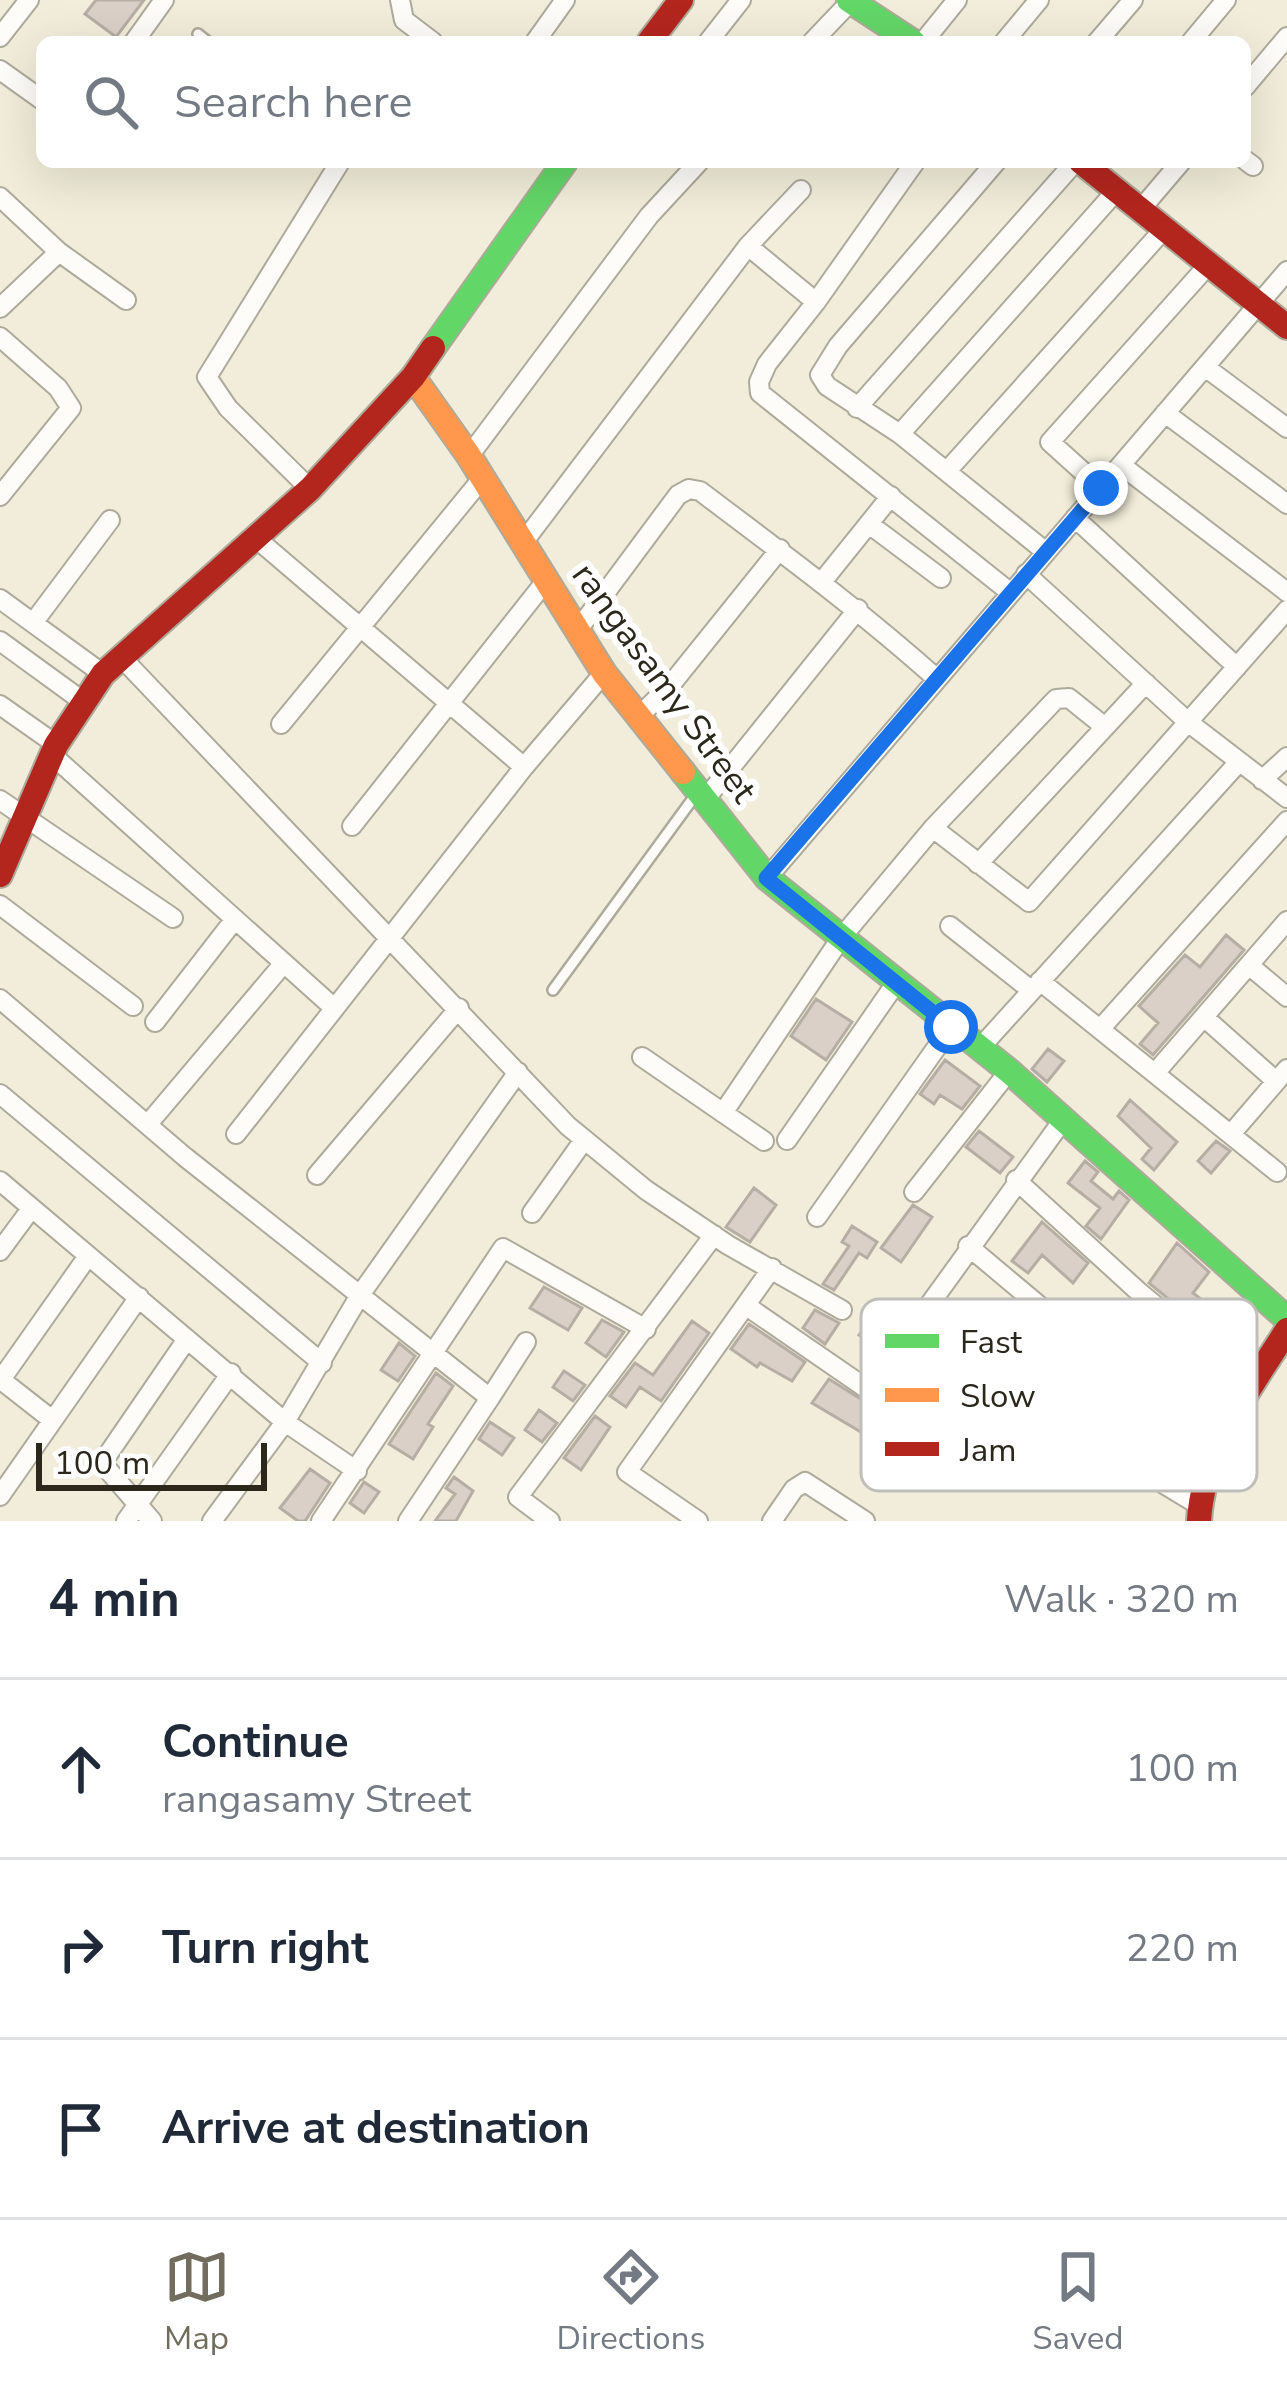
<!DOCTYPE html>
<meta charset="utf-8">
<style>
body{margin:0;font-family:"Nunito Sans",sans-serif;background:#f2f2f3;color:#1f2937}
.scale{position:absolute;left:36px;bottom:30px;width:231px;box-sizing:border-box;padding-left:12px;border:6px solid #2b271a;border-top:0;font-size:33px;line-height:42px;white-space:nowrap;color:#2b271a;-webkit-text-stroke:9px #fff;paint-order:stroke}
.stop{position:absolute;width:36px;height:36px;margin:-27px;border:9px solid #1a73e8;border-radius:50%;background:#fff}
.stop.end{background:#1a73e8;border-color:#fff;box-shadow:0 3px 12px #0008}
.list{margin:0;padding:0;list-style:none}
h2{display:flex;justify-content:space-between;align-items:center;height:156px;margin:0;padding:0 48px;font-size:51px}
h2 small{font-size:39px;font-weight:400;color:#747a83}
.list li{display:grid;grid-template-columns:78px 1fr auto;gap:36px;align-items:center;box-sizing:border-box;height:180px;padding:0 48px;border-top:3px solid #e0e1e3}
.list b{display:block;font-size:45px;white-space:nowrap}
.list p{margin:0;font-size:39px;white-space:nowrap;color:#747a83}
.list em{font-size:39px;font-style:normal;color:#747a83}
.icon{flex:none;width:66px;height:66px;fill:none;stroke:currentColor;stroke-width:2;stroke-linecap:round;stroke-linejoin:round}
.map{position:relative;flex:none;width:1287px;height:1521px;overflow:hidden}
.search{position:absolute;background:#fff;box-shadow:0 12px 48px #0002;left:36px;right:36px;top:36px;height:132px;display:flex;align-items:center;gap:30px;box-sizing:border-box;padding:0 42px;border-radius:18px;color:#747a83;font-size:45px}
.sheet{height:696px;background:#fff}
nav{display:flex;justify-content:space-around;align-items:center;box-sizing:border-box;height:168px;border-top:3px solid #e0e1e3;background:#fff;font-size:33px;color:#747a83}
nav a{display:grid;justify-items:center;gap:6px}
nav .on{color:#716c5d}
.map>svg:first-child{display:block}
.building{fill:#dad0c7;stroke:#b6ada4;stroke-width:3}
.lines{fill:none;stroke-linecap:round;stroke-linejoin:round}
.lane-casing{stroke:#aeaa9b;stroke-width:14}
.street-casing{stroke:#aeaa9b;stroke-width:22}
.fast-casing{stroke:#aeaa9b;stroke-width:28}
.slow-casing{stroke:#aeaa9b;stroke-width:28}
.jam-casing{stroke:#aeaa9b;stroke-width:28}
.lane{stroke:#fdfcf9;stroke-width:9}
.street{stroke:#fdfcf9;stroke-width:18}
.fast{stroke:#63d668;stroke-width:24}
.slow{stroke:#ff974d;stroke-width:24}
.jam{stroke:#b3261e;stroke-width:24}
.route{stroke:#1a73e8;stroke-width:15}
.labels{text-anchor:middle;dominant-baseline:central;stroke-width:12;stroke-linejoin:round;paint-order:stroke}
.street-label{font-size:36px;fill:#2b271a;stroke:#fff}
.key{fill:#fff;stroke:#bfbeba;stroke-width:3}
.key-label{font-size:33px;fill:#2b271a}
</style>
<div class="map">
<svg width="1287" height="1521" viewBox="0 0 1287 1521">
<rect width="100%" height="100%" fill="#f2edda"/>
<!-- building -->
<path class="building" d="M 96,0 L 144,0 L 116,37 L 85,14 Z
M 1226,935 L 1244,950 L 1153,1055 L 1140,1044 L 1158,1023 L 1139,1006 L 1185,955 L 1200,967 Z
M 816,999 L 852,1022 L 826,1060 L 791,1036 Z
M 1048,1049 L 1064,1061 L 1047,1082 L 1032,1069 Z
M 945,1060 L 980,1086 L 962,1109 L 940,1095 L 934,1104 L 920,1094 Z
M 1130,1100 L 1177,1142 L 1154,1170 L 1142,1159 L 1151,1148 L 1118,1116 Z
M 979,1131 L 1013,1157 L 1000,1173 L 966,1147 Z
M 1216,1141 L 1230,1151 L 1211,1173 L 1198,1161 Z
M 1085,1161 L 1098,1172 L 1091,1181 L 1113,1199 L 1119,1191 L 1129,1200 L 1101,1239 L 1086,1226 L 1100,1208 L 1068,1183 Z
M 754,1188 L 776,1205 L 750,1242 L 726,1227 Z
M 913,1205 L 932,1217 L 901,1262 L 881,1248 Z
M 1042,1222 L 1088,1263 L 1073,1283 L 1042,1255 L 1028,1273 L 1012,1261 Z
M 852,1226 L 877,1242 L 867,1258 L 859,1253 L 834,1290 L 823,1284 L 849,1246 L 842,1242 Z
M 1177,1243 L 1209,1272 L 1193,1293 L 1206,1303 L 1194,1320 L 1149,1283 Z
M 544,1287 L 582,1308 L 568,1330 L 530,1308 Z
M 815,1310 L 839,1323 L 825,1344 L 803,1328 Z
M 873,1314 L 896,1330 L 882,1351 L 859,1335 Z
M 602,1320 L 624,1332 L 606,1357 L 586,1343 Z
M 692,1321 L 709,1333 L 661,1401 L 640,1387 L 626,1407 L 610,1396 L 635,1363 L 653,1375 Z
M 749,1324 L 805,1362 L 792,1381 L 760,1363 L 757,1367 L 731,1349 Z
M 399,1343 L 415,1356 L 398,1381 L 381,1370 Z
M 564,1371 L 585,1385 L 573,1401 L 553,1387 Z
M 436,1373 L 453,1386 L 428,1424 L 433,1427 L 413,1459 L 389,1444 Z
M 829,1379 L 886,1415 L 871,1438 L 812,1403 Z
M 539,1410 L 557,1423 L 542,1442 L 525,1430 Z
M 595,1416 L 610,1427 L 581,1470 L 564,1458 Z
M 490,1422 L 514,1438 L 502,1455 L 479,1439 Z
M 310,1469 L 330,1483 L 305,1521 L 298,1521 L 280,1508 Z
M 454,1477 L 473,1491 L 456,1521 L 435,1521 L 455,1494 L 446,1488 Z
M 364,1482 L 379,1492 L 364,1513 L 350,1503 Z"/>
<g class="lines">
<defs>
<path id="lane" d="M 198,34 L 208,42
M 553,990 L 697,793"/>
<path id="street" d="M 400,0 L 404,20 L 433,42
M 0,37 L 29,0
M 134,42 L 164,0
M 535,42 L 565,0
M 708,42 L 741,0
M 812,42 L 852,0
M 923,42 L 957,0
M 1004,42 L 1039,0
M 1097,42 L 1133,0
M 1191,42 L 1226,0
M 0,70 L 42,100
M 1245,87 L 1287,37
M 1245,160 L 1253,166
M 915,162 L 816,302 L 767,364 L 759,382 L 760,393 L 1011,593
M 996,162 L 838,346 L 820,375 L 827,386 L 900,434 L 1046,552
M 0,197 L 59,252 L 126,300
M 1141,209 L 1181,162
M 748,246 L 816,302
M 0,308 L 59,252
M 0,337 L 58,388 L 71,408 L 0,496
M 1205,367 L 1287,428
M 857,408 L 1075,162
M 1165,413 L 1287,504
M 900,434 L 1117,190
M 469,456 L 649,216 L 699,162
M 1121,465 L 1287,592
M 947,471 L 1165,228
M 1101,488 L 1050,442 L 1210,263
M 310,489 L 228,408 L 207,377 L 340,162
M 1075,518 L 1237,667
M 869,524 L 941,578
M 257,539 L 524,767
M 522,544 L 748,246 L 801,190
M 1026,574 L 1188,722 L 1287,798
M 821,583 L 891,496
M 0,599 L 103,674
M 33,623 L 110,520
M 577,631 L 678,495 L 689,489 L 700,491 C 781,552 861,611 937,679
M 0,641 L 81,700
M 123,659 L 568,1126 L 646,1190 L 728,1245 L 842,1310
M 0,705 L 54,743
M 639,716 L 669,687 L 780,549
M 281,724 L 481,480
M 51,754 L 333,1007
M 1262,780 L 1287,757
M 0,800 L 173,918
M 703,802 L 858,609
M 352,826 L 545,582
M 933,828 L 1029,902 L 1287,610
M 978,864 L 1146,683
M 767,878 L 1287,271
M 0,905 L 133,1006
M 950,926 L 1031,990
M 1250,966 L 1287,997
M 1040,981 L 1277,1172
M 0,999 L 185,1157 L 490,1398 L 408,1521
M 1205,1018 L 1276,1081
M 155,1022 L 235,919
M 1101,1028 L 1287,821
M 979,1049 L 1238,763
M 642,1057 L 764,1141
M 1155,1073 L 1287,921
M 0,1094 L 322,1363
M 723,1113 L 841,938 L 933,828 L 1056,699 L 1069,698 L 1105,727
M 148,1124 L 284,963
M 236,1134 L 524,767 L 604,673
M 1231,1134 L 1287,1069
M 787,1140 L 896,983
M 317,1175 L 459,1008
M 1016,1180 L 1139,1292 L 1253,1386
M 0,1181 L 285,1422 L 357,1471
M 914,1192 L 1009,1071
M 532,1213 L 584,1140
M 817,1217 L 951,1027
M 968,1246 L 1215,1453
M 0,1251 L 31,1209
M 748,1307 L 886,1402
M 919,1319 L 1063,1120
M 0,1379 L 51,1419
M 990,1379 L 1197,1504
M 0,1381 L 88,1256
M 490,1398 L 526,1342
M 0,1496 L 139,1297
M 126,1521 L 231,1373
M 152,1521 L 102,1463 L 187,1339
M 212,1521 L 285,1422 L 360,1295 L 518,1072
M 321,1521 L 503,1248 L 646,1329
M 550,1521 L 518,1497 L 714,1235
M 698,1521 L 627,1472 L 772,1268
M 772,1521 L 794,1489 L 805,1482 L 865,1521"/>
<path id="fast" d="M 849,0 L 913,42
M 433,348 L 565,162
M 683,772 L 767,878 L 1009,1071 L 1287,1319"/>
<path id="slow" d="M 413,377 L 469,456 L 604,673 L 683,772"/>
<path id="jam" d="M 649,42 L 681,0
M 1081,162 L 1287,327
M 0,875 L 56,745 L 103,674 L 310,489 L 413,377 L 433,348
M 1199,1521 C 1203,1449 1250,1389 1287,1330"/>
</defs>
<!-- lane casing -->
<use href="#lane" class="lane-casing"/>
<!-- street casing -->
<use href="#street" class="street-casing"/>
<!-- fast casing -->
<use href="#fast" class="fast-casing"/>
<!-- slow casing -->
<use href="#slow" class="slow-casing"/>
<!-- jam casing -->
<use href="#jam" class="jam-casing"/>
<!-- lane -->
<use href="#lane" class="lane"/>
<!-- street -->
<use href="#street" class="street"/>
<!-- fast -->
<use href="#fast" class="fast"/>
<!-- slow -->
<use href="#slow" class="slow"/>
<!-- jam -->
<use href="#jam" class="jam"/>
</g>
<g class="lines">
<!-- route -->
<path class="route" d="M 951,1027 L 766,878 L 1101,488"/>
</g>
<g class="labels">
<!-- street labels -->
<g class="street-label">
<text transform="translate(664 683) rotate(54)">rangasamy Street</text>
</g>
</g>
<!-- legend -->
<rect x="861" y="1299" width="396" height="192" rx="18" class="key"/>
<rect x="885" y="1334" width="54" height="14" fill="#63d668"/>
<rect x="885" y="1388" width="54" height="14" fill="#ff974d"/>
<rect x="885" y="1442" width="54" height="14" fill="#b3261e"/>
<g class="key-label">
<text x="960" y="1353">Fast</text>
<text x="960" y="1407">Slow</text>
<text x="960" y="1461">Jam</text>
</g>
</svg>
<div class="scale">100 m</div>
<div class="stop" style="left:951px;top:1027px"></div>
<div class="stop end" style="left:1101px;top:488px"></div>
<div class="search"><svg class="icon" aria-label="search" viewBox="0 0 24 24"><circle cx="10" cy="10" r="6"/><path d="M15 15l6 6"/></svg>Search here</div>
</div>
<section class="sheet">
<h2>4 min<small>Walk · 320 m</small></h2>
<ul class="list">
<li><svg class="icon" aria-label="ahead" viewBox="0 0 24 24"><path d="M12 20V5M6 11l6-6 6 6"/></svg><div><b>Continue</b><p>rangasamy Street</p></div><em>100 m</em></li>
<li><svg class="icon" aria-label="right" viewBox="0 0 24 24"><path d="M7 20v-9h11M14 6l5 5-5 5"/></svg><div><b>Turn right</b></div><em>220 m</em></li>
<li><svg class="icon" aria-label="arrive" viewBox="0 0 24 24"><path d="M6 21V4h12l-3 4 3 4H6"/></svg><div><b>Arrive at destination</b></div></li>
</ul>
</section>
<nav>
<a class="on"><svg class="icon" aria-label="map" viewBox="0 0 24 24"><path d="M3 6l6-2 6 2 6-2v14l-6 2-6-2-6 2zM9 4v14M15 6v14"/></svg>Map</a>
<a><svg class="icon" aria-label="directions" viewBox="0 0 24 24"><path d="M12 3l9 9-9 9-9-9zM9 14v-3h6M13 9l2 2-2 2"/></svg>Directions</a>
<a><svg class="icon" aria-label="saved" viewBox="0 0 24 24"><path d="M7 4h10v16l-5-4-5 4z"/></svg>Saved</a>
</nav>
